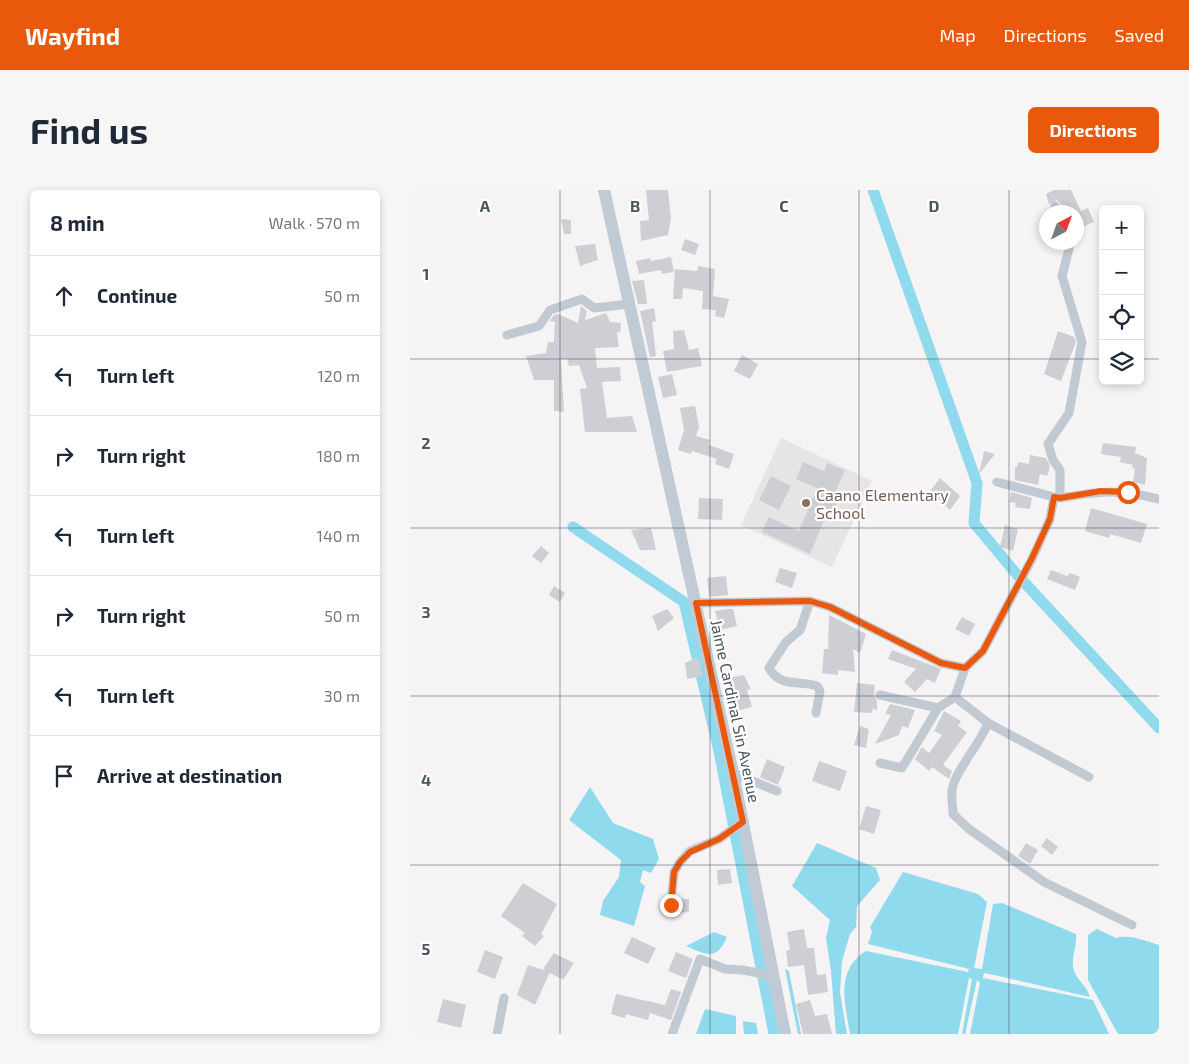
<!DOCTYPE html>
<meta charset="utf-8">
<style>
body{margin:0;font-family:"Exo 2",sans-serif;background:#f6f6f7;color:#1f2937}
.controls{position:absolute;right:15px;top:15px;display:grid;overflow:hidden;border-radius:8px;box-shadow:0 2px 8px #0003}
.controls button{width:45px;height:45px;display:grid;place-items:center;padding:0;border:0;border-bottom:1px solid #e0e1e3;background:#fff;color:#1f2937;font:25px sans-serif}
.compass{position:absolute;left:629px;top:15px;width:45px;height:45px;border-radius:50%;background:#fff;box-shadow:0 2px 8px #0003;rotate:41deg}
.stop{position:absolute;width:15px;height:15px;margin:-11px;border:4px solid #ea580c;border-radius:50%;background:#fff}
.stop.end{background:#ea580c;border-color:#fff;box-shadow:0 1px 5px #0008}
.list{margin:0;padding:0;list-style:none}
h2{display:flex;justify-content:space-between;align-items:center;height:65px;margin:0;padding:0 20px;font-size:21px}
h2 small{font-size:16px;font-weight:400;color:#747a83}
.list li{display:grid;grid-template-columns:32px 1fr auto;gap:15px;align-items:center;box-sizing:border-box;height:80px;padding:0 20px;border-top:1px solid #e0e1e3}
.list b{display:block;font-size:19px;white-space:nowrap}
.list em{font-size:16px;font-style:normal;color:#747a83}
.icon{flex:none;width:28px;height:28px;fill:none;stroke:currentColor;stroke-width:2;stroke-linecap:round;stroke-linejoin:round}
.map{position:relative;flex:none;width:749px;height:844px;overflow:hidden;border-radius:8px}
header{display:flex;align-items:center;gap:30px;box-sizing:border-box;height:70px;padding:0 25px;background:#ea580c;color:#fff}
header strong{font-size:24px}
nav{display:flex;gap:28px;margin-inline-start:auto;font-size:18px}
.intro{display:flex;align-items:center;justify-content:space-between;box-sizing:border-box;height:120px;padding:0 30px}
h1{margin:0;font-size:35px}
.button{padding:12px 22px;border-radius:8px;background:#ea580c;color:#fff;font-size:18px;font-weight:700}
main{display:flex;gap:30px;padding:0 30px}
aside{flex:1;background:#fff;border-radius:8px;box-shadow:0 2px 8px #0003}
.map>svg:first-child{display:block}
.education{fill:#e6e4e5}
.water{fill:#90daee}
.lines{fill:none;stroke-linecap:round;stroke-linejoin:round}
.canal{stroke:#90daee;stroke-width:11}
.building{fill:#cdcfd5}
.minor{stroke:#c1cad2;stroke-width:9}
.secondary{stroke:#c1cbd6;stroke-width:12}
.route{stroke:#ea580c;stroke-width:6}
.grid{fill:none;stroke:#4a5661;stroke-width:1;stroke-opacity:0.55}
.education-dot{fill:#8d6e63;stroke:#fff;stroke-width:2}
.labels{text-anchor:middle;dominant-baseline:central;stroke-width:4.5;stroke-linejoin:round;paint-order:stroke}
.education-label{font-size:16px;fill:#785e54;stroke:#fff;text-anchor:start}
.street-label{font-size:16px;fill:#4a5661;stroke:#fff}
.grid-label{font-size:16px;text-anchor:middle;font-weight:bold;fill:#4a5661;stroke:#fff;stroke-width:4.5;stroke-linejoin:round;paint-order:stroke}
</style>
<header>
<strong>Wayfind</strong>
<nav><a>Map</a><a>Directions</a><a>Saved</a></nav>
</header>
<div class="intro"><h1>Find us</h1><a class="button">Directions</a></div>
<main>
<aside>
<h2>8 min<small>Walk · 570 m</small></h2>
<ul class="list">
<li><svg class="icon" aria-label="ahead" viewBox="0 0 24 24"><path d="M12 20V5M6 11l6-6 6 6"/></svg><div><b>Continue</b></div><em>50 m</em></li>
<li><svg class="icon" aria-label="left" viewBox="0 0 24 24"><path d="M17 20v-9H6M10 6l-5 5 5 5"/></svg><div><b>Turn left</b></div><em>120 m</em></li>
<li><svg class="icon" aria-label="right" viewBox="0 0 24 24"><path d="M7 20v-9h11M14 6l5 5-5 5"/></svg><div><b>Turn right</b></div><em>180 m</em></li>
<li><svg class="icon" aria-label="left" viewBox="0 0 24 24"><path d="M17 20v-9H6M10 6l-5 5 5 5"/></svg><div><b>Turn left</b></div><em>140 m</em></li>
<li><svg class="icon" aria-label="right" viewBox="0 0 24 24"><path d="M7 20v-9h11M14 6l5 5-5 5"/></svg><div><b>Turn right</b></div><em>50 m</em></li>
<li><svg class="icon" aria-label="left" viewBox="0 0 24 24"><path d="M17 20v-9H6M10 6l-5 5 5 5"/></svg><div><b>Turn left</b></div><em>30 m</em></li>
<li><svg class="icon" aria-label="arrive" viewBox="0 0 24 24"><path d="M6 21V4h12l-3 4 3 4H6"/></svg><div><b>Arrive at destination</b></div></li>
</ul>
</aside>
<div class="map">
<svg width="749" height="844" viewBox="0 0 749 844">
<rect width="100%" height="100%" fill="#f5f3f3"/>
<!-- education -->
<path class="education" d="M 371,248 L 462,291 L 422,377 L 331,335 Z"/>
<!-- water -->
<path class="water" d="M 180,597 L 203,633 L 243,649 L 249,669 L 241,683 L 233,680 L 230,692 L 235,696 L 224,736 L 190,725 L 193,711 L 209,687 L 211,670 L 159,630 Z
M 407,653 L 466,678 L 470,690 L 447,716 L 446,737 L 440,744 L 432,771 L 430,803 L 437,844 L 426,844 L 421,781 L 416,748 L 420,730 L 382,696 Z
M 493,682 L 568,704 L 577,712 L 564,778 L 572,779 L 583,714 L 592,713 L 666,744 C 667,755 662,766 663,776 C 664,789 676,793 680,807 L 584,785 L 574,783 L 573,788 L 683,810 L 699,844 L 560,844 L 570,793 L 567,790 L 555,844 L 552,844 L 562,789 L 559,788 L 548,844 L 440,844 C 435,814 425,780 456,761 L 558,782 L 559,779 L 458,754 L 462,742 L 460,737 Z
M 687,739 L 706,748 C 720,744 735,751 749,755 L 749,844 L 708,844 L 678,790 L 678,745 Z
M 304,742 L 317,747 C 307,771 296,765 276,756 Z
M 375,779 L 379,781 L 391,844 L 388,844 Z
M 295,819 L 326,826 L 326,844 L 286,844 Z
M 333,831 L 346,833 L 348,844 L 334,844 Z"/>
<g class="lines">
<!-- canal -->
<path class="canal" d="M 463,0 L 567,293 L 564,333 L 609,387
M 163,337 L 274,412 L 309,561 L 364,844
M 613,391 L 749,538"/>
</g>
<!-- building -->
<path class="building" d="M 236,0 L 258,0 L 261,28 L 258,45 L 231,51 L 230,31 L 239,30 Z
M 644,0 L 661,0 L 671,21 L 678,18 L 684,32 L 670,38 L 666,29 L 667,22 L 653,22 L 651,14 L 647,10 L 639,14 L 636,4 Z
M 151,29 L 161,30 L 161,44 L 154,44 Z
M 275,49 L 289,54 L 285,65 L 271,60 Z
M 185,54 L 188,70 L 170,76 L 165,56 Z
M 261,67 L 264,82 L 252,84 L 251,80 L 229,84 L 226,71 L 240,68 L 241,71 Z
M 288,76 L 305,79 L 303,106 L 319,109 L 314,128 L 305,126 L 306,120 L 292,119 L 293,101 L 273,98 L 272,109 L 263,109 L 265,79 L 287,81 Z
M 234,90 L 237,114 L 228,114 L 222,91 Z
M 171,116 L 177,121 L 175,130 L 196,123 L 200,132 L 211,133 L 210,143 L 207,142 L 209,157 L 185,158 L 187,178 L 210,177 L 211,191 L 192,192 L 197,228 L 222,226 L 227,242 L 175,242 L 170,199 L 177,198 L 169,175 L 159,176 L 157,169 L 151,169 L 154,222 L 144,221 L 144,190 L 124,190 L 116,166 L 136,163 L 138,152 L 144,152 L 145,132 L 140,131 L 144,125 L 148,124 L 168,133 Z
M 244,118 L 246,131 L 242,132 L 246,166 L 240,167 L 230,121 Z
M 274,140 L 279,160 L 288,158 L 292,176 L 257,182 L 253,161 L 264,159 L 263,141 Z
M 648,141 L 664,147 L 666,152 L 651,191 L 634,184 Z
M 332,165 L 348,174 L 340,189 L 324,181 Z
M 262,184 L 267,205 L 253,208 L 248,187 Z
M 285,216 L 289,237 L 286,246 L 300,250 L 299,255 L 324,264 L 319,279 L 305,274 L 307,269 L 282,261 L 281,264 L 268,260 L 274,240 L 270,218 Z
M 693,253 L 726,257 L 725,263 L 737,268 L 735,295 L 723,292 L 725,279 L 722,277 L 723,275 L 710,272 L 711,267 L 691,264 Z
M 574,261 L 585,264 L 569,284 Z
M 620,265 L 636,268 L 640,276 L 637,286 L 630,284 L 628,295 L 605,290 L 605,277 L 607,277 L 608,272 L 619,274 Z
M 393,272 L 414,281 L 417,273 L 435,280 L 423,308 L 428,310 L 423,322 L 418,320 L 400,364 L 352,342 L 359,327 L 389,341 L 407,298 L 386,289 Z
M 361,286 L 381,296 L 369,320 L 349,310 Z
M 530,288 L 550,306 L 540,320 L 520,301 Z
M 601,302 L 622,308 L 620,319 L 605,317 L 606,313 L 599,312 Z
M 289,308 L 313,309 L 312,330 L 288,329 Z
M 681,318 L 737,334 L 731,353 L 700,344 L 699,348 L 675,341 Z
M 595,335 L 608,339 L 603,361 L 590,357 Z
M 241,338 L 246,360 L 230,360 L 221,340 Z
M 131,356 L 139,363 L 131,373 L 122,366 Z
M 370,378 L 387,383 L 382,398 L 365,392 Z
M 641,380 L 657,386 L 660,383 L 670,387 L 665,400 L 637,389 Z
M 316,386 L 318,405 L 299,407 L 297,388 Z
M 144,396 L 155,403 L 150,412 L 139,405 Z
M 257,419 L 264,428 L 248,441 L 242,426 Z
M 317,419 L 323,419 L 327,436 L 310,440 L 305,421 Z
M 419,425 L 456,444 L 450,463 L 443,459 L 445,482 L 428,480 L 428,485 L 412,483 L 414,459 L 418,459 Z
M 552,427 L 565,434 L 559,446 L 545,439 Z
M 482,460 L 531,479 L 525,493 L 517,489 L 505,502 L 494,492 L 506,479 L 478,469 Z
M 288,467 L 293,486 L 277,489 L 275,473 Z
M 334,485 L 341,499 L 337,500 L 342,517 L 327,521 L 317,488 Z
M 447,493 L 465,495 L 464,506 L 467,510 L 467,521 L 463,518 L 462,523 L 444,522 Z
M 480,514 L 505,520 L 498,538 L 492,536 L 489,545 L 465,554 L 481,525 L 475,524 Z
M 534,521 L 551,531 L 548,536 L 557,542 L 533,575 L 542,581 L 539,589 L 522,577 L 519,581 L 505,569 L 512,557 L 519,563 L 532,545 L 524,541 Z
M 450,536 L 459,539 L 456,558 L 444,555 Z
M 357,569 L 375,577 L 368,595 L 350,587 Z
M 409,571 L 437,581 L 430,601 L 402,591 Z
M 456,616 L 471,620 L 464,644 L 449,639 Z
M 637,648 L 648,657 L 642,665 L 631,656 Z
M 616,653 L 628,660 L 620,674 L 608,666 Z
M 320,679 L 322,693 L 308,695 L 307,680 Z
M 113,693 L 147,714 L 131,744 L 134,746 L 125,756 L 112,746 L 115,743 L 91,726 Z
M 268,709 L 279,709 L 279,722 L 267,723 Z
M 394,739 L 397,758 L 404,758 L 407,785 L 416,784 L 418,802 L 398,805 L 394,775 L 378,777 L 376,761 L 380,760 L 377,742 Z
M 222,747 L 246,758 L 238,774 L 214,763 Z
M 75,760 L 93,767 L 85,789 L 67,782 Z
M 266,762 L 283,769 L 276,788 L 258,781 Z
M 144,763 L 164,773 L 153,790 L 133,779 Z
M 118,775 L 140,782 L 125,815 L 107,805 Z
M 261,799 L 271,802 L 261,830 L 240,823 L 238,830 L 216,824 L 215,828 L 201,824 L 206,804 L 255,815 Z
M 33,809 L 56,815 L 51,838 L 27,832 Z
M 400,810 L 405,826 L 417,824 L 422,844 L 393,844 L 386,814 Z"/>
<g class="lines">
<!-- minor -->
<path class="minor" d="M 645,16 L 647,22
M 97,145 L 129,136 L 140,120 L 172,109 L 184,118 L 219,114
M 587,292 L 644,307
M 650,308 L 650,280 L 643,270 L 638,254 L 659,223 L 672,152 L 652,86 L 659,59 L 657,52
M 400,411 L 390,440 L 376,452 L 359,478 C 370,498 389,490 407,496 L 410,501 L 406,523
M 286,413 L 400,411 L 420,417 L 531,473 L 555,478 L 573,461 L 622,369 L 640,329 L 644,307 L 650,308 C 691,301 707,299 749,309
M 555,478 L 545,507 L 578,533 C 570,554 545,581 542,600 C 541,607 543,616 543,624 L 559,639 L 634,692 L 722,735
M 470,505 L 528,518 L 545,507
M 578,533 L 679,587
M 470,573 L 492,578 L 528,518
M 323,583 L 367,601
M 261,715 L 264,682 L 270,672 L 280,661 L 309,649 L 333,632
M 87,844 L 94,808
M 262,844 L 290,769 L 315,779 L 333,780 L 363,786"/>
<!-- secondary -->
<path class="secondary" d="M 194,0 L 323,583 L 375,844"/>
</g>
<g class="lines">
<!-- route -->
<path class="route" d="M 261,715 L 264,682 L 270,672 L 280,662 L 309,649 L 333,632 L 286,413 L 400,411 L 420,417 L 531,473 L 555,478 L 573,461 L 622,368 L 640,329 L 644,307 L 650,308 L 691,301 L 718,302"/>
</g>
<!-- grid -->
<path class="grid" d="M 150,0 L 150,844M 300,0 L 300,844M 449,0 L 449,844M 599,0 L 599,844M 0,169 L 693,169M 730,169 L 749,169M 0,338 L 749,338M 0,506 L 749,506M 0,675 L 749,675"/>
<!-- markers -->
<circle class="education-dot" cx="396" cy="313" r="5"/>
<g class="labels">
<!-- education labels -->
<g class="education-label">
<text x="406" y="304">Caano Elementary<tspan x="406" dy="18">School</tspan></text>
</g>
<!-- street labels -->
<g class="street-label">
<text transform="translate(326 521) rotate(78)">Jaime Cardinal Sin Avenue</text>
</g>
</g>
<g class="grid-label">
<text x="75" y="22">A</text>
<text x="225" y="22">B</text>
<text x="374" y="22">C</text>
<text x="524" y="22">D</text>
<text x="16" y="90">1</text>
<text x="16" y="259">2</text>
<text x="16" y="428">3</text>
<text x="16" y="596">4</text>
<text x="16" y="765">5</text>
</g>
</svg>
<div class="controls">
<button>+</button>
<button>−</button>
<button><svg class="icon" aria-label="locate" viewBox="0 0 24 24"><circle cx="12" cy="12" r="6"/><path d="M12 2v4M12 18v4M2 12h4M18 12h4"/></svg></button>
<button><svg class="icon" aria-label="layers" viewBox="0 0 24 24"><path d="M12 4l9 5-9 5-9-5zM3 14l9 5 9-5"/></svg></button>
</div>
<svg class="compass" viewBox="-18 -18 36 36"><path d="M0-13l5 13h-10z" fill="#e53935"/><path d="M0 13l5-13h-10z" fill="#747a83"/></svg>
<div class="stop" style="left:718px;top:302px"></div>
<div class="stop end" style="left:261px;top:715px"></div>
</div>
</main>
